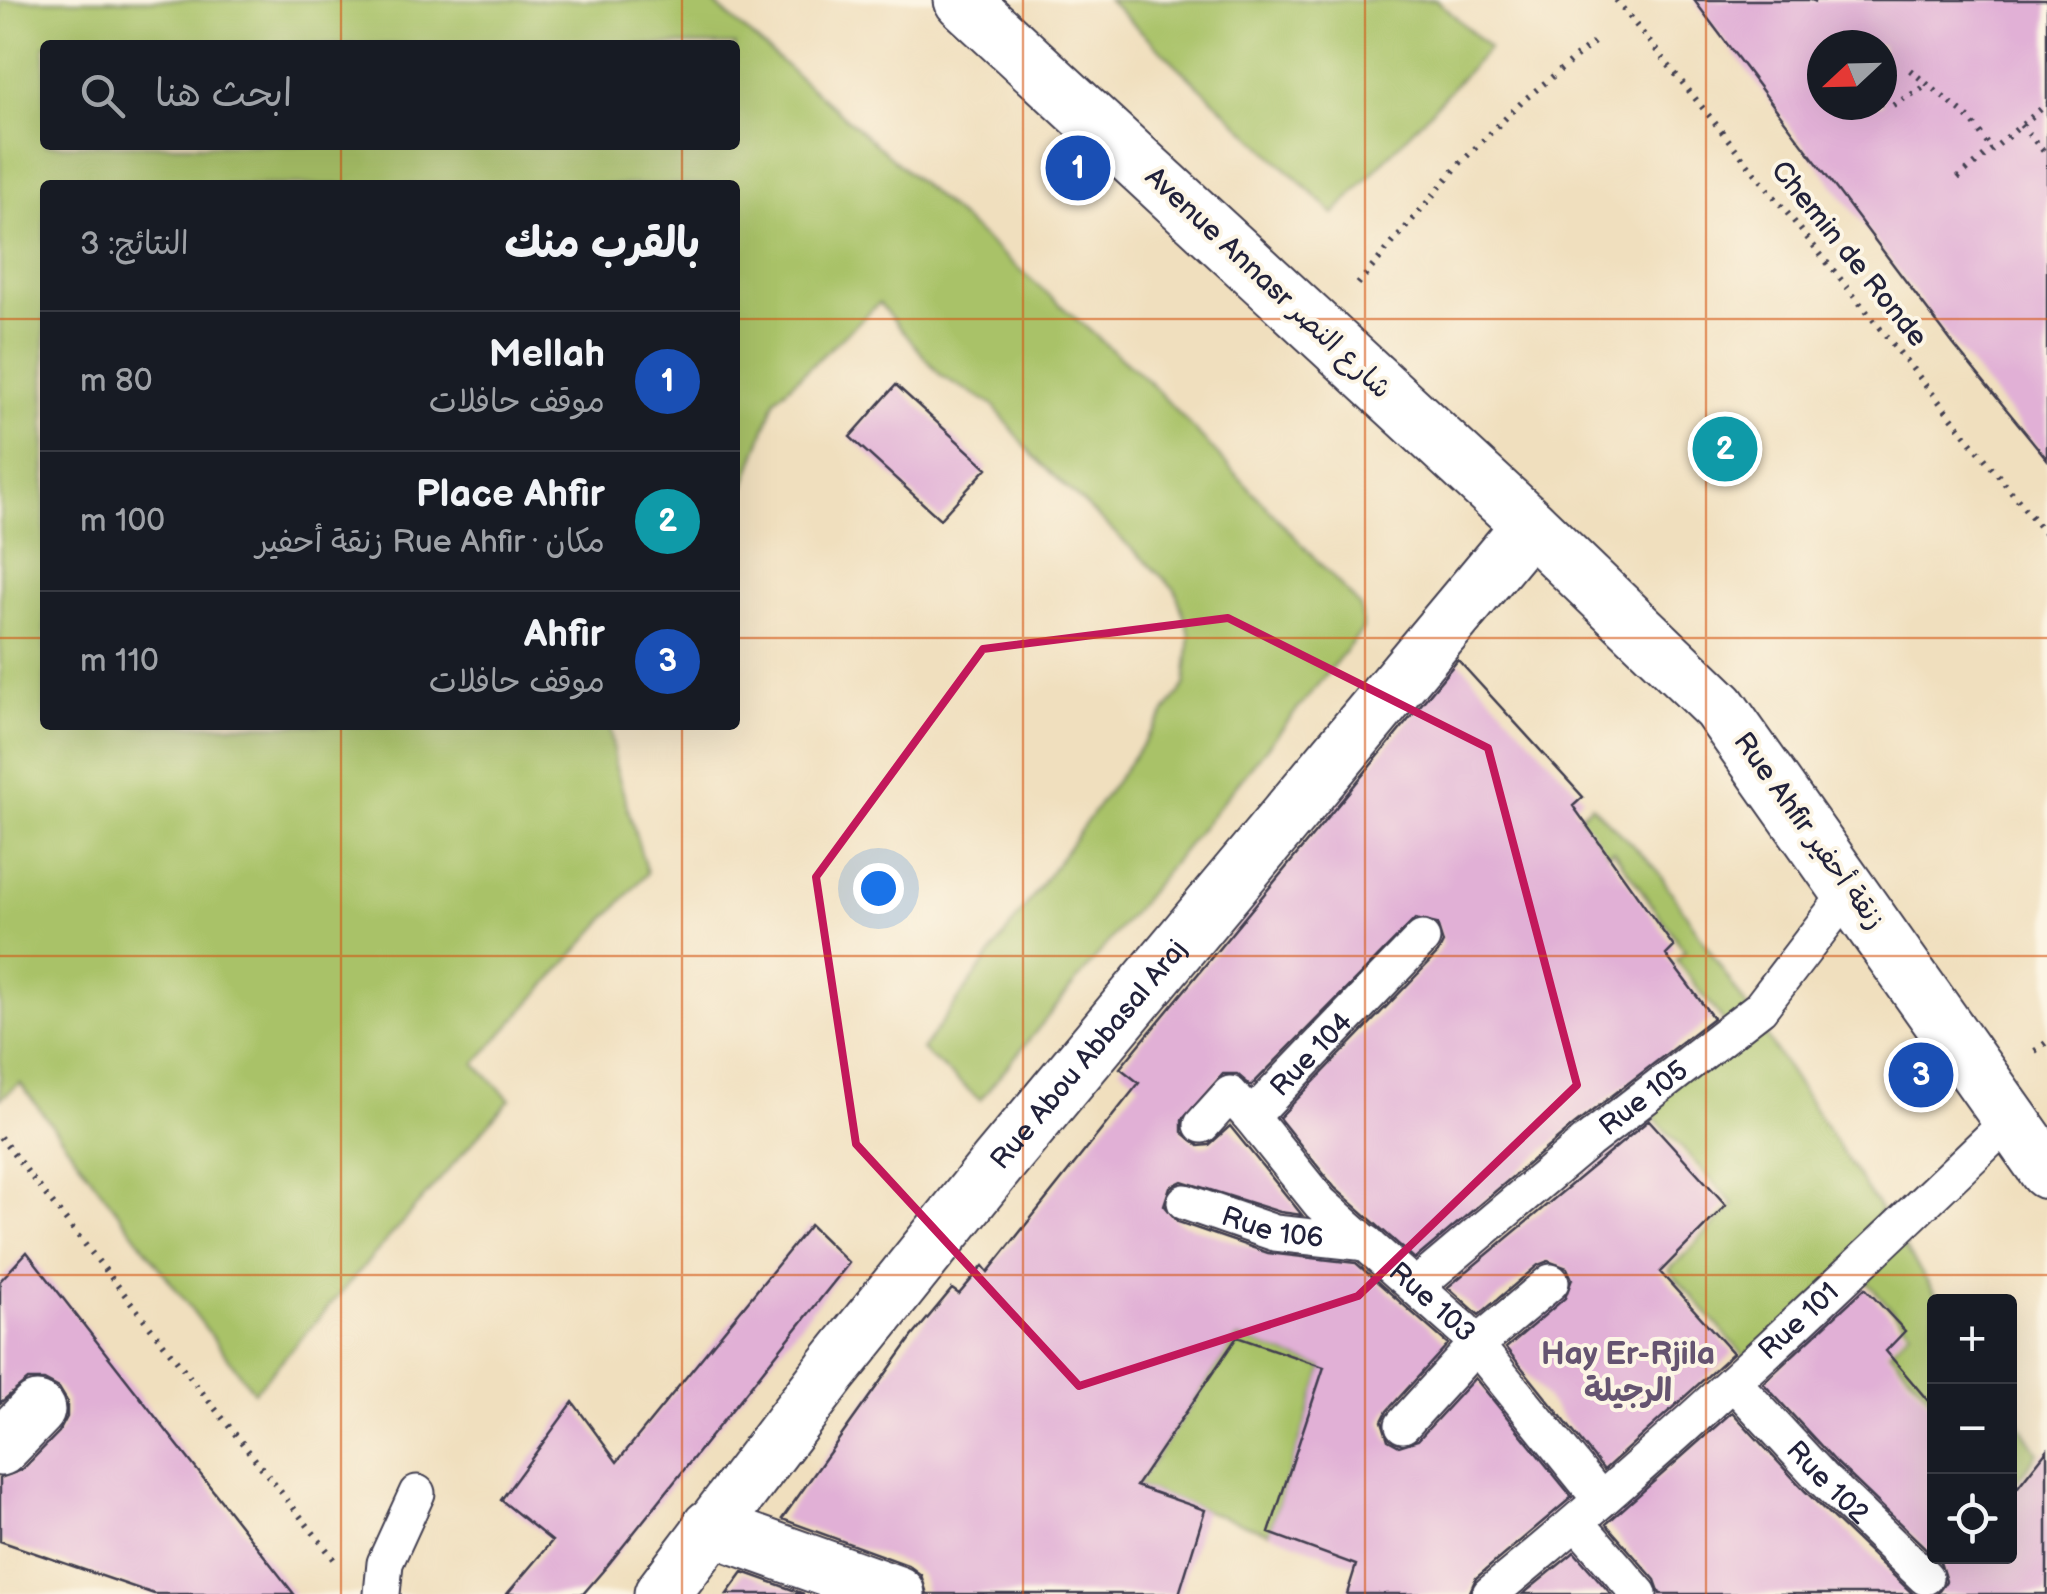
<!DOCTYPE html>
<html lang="ar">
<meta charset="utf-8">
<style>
body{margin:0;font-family:"Balsamiq Sans","Playpen Sans Arabic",sans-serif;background:#20242c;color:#f1f3f6;direction:rtl}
.controls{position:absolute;right:30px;bottom:30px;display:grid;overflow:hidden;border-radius:10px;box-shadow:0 10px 40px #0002}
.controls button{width:90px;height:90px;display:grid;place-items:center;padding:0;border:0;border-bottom:2px solid #363941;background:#171b24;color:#f1f3f6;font:50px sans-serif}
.compass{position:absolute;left:1807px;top:30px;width:90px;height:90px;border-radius:50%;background:#171b24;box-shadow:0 10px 40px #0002;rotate:248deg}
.you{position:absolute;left:878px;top:888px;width:35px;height:35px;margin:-25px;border:8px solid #fff;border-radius:50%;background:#1a73e8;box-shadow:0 0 0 15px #1a73e833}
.badge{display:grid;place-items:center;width:65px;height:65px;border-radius:50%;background:#1a73e8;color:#fff;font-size:32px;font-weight:700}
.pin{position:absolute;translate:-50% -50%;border:5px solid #fff;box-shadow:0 2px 10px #0006}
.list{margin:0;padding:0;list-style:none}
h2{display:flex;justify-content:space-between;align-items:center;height:130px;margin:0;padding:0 40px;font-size:42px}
h2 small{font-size:32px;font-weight:400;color:#9ea1a6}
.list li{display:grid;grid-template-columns:65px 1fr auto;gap:30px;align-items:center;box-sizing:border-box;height:140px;padding:0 40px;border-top:2px solid #363941}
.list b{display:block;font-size:38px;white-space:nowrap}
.list p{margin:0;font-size:32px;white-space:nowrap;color:#9ea1a6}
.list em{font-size:32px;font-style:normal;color:#9ea1a6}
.icon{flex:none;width:55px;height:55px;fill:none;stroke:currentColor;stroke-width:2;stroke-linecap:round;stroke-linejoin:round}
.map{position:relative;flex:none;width:2047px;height:1594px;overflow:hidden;direction:ltr}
.search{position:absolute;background:#171b24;box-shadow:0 10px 40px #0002;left:40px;top:40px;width:700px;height:110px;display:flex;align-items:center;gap:25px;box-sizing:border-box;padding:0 35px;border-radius:10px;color:#9ea1a6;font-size:38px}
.panel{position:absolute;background:#171b24;box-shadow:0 10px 40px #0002;left:40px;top:180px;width:700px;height:550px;border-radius:10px;direction:rtl}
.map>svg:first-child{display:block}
.green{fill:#a9c268;stroke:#667252;stroke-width:2.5;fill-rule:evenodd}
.building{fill:#e1b0d6;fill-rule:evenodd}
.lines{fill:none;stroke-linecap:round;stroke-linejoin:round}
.lane-casing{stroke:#413e4f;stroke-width:39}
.street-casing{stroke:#413e4f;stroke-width:59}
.secondary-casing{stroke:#413e4f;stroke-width:59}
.path{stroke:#413e4f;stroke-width:6;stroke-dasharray:2.5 8;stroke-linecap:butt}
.lane{stroke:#fff;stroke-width:35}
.street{stroke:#fff;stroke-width:55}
.secondary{stroke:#fff;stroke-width:55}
.marked{fill:none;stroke:#c2185b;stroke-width:8;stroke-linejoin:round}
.grid{fill:none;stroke:#d45411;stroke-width:2.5;stroke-opacity:0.55}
.labels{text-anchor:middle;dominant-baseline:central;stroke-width:8;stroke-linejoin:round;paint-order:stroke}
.street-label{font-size:28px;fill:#22223b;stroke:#fcf5e5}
.quarter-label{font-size:32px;font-weight:bold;fill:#655471;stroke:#fcf5e5}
</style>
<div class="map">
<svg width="2047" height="1594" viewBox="0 0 2047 1594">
<rect width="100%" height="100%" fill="#fcf5e5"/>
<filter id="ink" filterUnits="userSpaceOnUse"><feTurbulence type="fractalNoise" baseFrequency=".01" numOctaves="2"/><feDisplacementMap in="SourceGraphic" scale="20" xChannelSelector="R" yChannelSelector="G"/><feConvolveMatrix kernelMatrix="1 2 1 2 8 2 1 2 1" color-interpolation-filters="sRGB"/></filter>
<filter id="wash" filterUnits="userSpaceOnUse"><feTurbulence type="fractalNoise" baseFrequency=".0048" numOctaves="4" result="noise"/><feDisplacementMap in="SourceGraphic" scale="40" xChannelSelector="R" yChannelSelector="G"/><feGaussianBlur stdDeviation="2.25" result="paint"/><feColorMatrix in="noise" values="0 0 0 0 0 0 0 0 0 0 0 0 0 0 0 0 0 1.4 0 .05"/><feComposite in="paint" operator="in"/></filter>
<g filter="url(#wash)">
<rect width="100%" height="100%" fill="#f0dfbe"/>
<!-- green -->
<path class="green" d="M 0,0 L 710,0 L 1151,384 L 1360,606 L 1363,629 L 980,1100 L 922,1050 L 1185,685 L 1190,635 L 1175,589 L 1035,458 L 992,404 L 941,376 L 879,303 L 776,398 L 735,512 L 735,185 L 45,185 L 45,725 L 610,725 L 615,765 L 647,873 L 475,1064 L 510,1099 L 254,1392 L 20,1083 L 0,1099 ZM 45,45 L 735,45 L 735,145 L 45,145 Z
M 1108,0 L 1437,0 L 1489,48 L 1334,214 Z
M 1591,805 L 1655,867 L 1940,1301 L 1934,1302 L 1934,1402 L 1890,1351 L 1910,1330 L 1850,1263 L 1747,1359 L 1669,1270 L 1734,1205 L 1634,1096 L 1726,1025 L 1676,959 L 1685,951 L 1613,850 L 1602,858 L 1575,820 Z
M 1237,1337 L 1324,1367 L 1269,1533 L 1136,1486 Z
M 2010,1409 L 2038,1453 L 2016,1482 L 2010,1476 Z"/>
<g id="blocks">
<!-- building -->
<path class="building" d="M 1694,0 L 2047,0 L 2047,459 L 1953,344 ZM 1822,45 L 1882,45 L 1882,105 L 1822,105 Z
M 896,385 L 987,468 L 940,519 L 850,437 Z
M 1458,660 L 1583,797 L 1573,806 L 1674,947 L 1666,955 L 1713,1018 L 1574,1125 L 1415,1259 L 1335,1188 L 1279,1118 L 1438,953 L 1443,943 L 1437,924 L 1415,919 L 1251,1086 L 1237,1074 L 1223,1074 L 1182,1120 L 1182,1132 L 1199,1146 L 1209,1145 L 1230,1126 L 1302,1215 L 1280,1212 L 1182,1181 L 1170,1187 L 1164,1205 L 1178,1222 L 1268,1253 L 1356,1263 L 1448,1344 L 1387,1411 L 1382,1421 L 1388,1440 L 1399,1446 L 1418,1440 L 1475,1378 L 1572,1497 L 1476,1578 L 1469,1594 L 1347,1594 L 1356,1565 L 1269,1533 L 1324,1367 L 1237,1337 L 1136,1486 L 1205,1510 L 1179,1594 L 927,1594 L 921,1575 L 908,1565 L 782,1519 L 912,1337 L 952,1289 L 959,1294 L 983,1266 L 988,1272 L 1139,1083 L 1120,1068 Z
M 1649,1120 L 1726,1205 L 1660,1272 L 1733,1353 L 1604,1470 L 1506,1348 L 1565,1298 L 1572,1279 L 1567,1268 L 1548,1261 L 1538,1265 L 1479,1315 L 1448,1287 Z
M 810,1225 L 849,1263 L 608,1565 L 583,1594 L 507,1594 L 552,1541 L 501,1500 L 573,1402 L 617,1462 Z
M 27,1252 L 129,1383 L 294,1594 L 154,1594 L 0,1541 L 0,1478 L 22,1470 L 59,1432 L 67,1417 L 67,1401 L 59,1388 L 44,1380 L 28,1380 L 0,1403 L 0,1281 Z
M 1865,1288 L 1905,1331 L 1886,1351 L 1934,1408 L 1934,1556 L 2010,1556 L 2010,1481 L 2017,1488 L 2047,1450 L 2047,1594 L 1937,1594 L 1946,1581 L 1940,1562 L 1836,1462 L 1763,1383 Z
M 1732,1412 L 1805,1491 L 1913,1594 L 1660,1594 L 1655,1580 L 1606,1524 Z
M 1574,1552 L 1611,1594 L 1523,1594 L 1572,1554 Z
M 743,1572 L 804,1594 L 727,1594 Z"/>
</g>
</g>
<g filter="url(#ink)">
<use href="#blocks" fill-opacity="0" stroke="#413e4f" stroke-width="2.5"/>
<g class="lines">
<defs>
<g id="lane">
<path id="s1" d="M 1251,1117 L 1320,1203 L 1463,1329 L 1601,1500"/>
<path id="s2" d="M 1202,1125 L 1230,1094 L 1251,1117 L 1422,939"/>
<path id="s3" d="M 1185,1202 L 1275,1233 L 1367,1243"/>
<path id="s4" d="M 1416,1286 L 1588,1141 L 1760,1008 L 1851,889"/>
<path id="s5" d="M 1733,1382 L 1821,1477 L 1925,1577"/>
<path d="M 1403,1425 L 1476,1345 L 1551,1282"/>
<path d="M 1577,1523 L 1639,1594"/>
<path d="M 382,1594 L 385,1563 L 417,1493"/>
<path id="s6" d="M 1490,1594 C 1672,1445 1842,1281 2012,1118"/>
</g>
<g id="street">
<path d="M 0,1448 L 37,1410"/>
<path d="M 710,1527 L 897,1594"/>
<path id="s7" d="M 662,1594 L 831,1371 L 998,1163 L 1530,525"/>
</g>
<path id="secondary" d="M 962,0 L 1530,525 L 1719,707 L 2047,1171"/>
</defs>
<!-- lane casing -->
<use href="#lane" class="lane-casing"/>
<!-- street casing -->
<use href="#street" class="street-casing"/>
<!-- secondary casing -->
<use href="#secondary" class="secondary-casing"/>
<!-- path -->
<path class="path" d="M 1616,0 L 2047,536
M 1813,2 L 1814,0
M 1910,70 L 1970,119 L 1990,147
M 1893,105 L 1928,85
M 2021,125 L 2047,155
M 1958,178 L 2047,104
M 1358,284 L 1462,161 L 1524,100 L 1598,39
M 2035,1051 L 2047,1042
M 0,1137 L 334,1559"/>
<!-- lane -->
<use href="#lane" class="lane"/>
<!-- street -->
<use href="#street" class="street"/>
<!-- secondary -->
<use href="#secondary" class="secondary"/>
</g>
</g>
<!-- marked area -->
<path class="marked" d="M 1228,618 L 1488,748 L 1577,1085 L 1358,1296 L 1079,1386 L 856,1144 L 816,877 L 983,649 Z"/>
<!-- grid -->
<path class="grid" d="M 341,0 L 341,45M 682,0 L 682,45M 1023,0 L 1023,1594M 1365,0 L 1365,1594M 1706,0 L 1706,1594M 341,145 L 341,185M 682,145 L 682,185M 0,319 L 45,319M 735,319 L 2047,319M 0,638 L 45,638M 735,638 L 2047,638M 341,725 L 341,1594M 682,725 L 682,1594M 0,956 L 2047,956M 0,1275 L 2047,1275"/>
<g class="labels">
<!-- street labels -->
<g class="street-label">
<text transform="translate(1849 254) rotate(51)">Chemin de Ronde</text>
<text transform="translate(1268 283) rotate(43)">Avenue Annasr شارع النصر</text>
<text transform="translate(1809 831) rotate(54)">Rue Ahfir زنقة أحفير</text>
<text stroke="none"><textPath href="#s7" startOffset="688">Rue Abou Abbasal Araj</textPath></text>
<text stroke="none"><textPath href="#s2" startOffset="160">Rue 104</textPath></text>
<text stroke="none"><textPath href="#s4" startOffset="295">Rue 105</textPath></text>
<text stroke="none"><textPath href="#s3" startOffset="92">Rue 106</textPath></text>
<text stroke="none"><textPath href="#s1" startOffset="260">Rue 103</textPath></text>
<text stroke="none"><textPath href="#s6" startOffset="412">Rue 101</textPath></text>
<text stroke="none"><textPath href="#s5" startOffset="138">Rue 102</textPath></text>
</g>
<!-- quarter labels -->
<g class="quarter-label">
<text x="1628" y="1354">Hay Er-Rjila<tspan x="1628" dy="37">الرجيلة</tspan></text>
</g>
</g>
</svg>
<div class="controls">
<button>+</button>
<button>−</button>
<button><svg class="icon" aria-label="locate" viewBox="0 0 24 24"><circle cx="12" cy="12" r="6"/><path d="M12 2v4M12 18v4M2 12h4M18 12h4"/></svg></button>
</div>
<svg class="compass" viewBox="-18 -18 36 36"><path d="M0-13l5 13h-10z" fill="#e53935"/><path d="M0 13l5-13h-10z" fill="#9ea1a6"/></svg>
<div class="you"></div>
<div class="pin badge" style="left:1078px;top:168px;background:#1a4fb4">1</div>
<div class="pin badge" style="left:1725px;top:449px;background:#0f9aa8">2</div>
<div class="pin badge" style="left:1921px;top:1075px;background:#1a4fb4">3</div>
<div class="search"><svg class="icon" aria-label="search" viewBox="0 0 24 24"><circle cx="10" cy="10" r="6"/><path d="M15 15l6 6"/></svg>ابحث هنا</div>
<section class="panel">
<h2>بالقرب منك<small>النتائج: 3</small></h2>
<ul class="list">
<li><span class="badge" style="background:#1a4fb4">1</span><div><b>Mellah</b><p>موقف حافلات</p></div><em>80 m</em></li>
<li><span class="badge" style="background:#0f9aa8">2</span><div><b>Place Ahfir</b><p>مكان · Rue Ahfir زنقة أحفير</p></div><em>100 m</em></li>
<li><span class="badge" style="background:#1a4fb4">3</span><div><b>Ahfir</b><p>موقف حافلات</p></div><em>110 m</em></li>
</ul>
</section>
</div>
